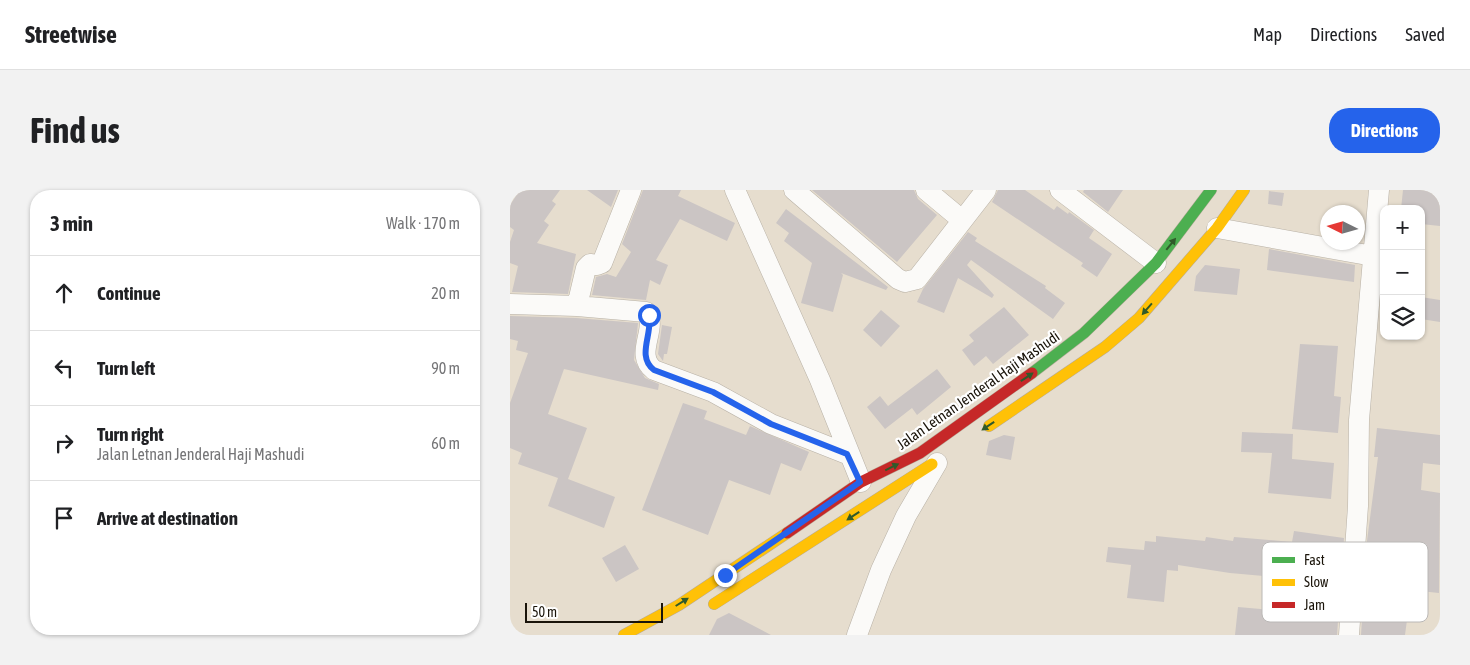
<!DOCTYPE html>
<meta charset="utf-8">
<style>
body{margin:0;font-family:"Asap Condensed",sans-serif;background:#f2f2f2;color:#202124}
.controls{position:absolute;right:15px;top:15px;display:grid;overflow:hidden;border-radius:10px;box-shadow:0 1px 4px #0004}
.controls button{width:45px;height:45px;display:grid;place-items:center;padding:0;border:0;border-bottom:1px solid #e0e0e0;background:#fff;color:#202124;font:25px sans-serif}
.compass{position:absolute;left:810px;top:15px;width:45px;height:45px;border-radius:50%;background:#fff;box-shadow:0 1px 4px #0004;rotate:275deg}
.scale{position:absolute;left:15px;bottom:12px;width:138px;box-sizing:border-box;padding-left:5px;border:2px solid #1a140a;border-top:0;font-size:14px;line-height:18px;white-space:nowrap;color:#1a140a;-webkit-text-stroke:4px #fff;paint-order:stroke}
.stop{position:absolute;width:15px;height:15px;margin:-11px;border:4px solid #2563eb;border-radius:50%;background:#fff}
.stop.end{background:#2563eb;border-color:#fff;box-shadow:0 1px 5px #0008}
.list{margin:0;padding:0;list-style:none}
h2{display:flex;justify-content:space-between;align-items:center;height:65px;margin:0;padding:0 20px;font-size:21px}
h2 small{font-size:16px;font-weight:400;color:#757577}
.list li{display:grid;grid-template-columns:32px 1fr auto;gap:15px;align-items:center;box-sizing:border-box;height:75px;padding:0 20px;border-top:1px solid #e0e0e0}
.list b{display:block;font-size:19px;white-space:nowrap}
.list p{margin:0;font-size:16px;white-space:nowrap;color:#757577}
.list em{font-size:16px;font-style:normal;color:#757577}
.icon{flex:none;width:28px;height:28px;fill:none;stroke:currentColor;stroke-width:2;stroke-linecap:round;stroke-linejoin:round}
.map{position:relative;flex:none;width:930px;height:445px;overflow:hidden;border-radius:20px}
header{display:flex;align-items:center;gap:30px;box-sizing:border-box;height:70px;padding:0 25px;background:#fff;border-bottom:1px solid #e0e0e0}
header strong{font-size:24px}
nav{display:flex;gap:28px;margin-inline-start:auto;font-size:18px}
.intro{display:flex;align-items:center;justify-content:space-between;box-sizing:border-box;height:120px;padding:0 30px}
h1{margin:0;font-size:35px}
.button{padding:12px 22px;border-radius:20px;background:#2563eb;color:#fff;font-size:18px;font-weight:700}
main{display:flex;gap:30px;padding:0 30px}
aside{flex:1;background:#fff;border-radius:20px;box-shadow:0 1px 4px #0004}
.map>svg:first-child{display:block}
.building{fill:#cbc5c4}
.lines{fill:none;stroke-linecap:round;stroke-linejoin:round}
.street-casing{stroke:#b8b1a6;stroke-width:21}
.fast-casing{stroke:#b6ab9a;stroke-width:12}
.slow-casing{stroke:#b6ab9a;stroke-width:12}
.jam-casing{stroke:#b6ab9a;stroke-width:12}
.street{stroke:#fbfaf8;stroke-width:20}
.fast{stroke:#4caf50;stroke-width:11}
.slow{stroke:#ffc107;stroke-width:11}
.jam{stroke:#c62828;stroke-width:11}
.oneway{fill:#305a2a}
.route{stroke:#2563eb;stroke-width:6}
.labels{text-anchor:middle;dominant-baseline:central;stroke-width:4.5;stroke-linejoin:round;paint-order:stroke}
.street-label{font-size:15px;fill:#1a140a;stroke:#fff}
.key{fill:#fff;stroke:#bab8b6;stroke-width:1}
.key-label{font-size:14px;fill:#1a140a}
</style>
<header>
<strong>Streetwise</strong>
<nav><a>Map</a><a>Directions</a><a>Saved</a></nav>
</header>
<div class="intro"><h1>Find us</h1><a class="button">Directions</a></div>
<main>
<aside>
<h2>3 min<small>Walk · 170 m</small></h2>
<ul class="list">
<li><svg class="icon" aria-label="ahead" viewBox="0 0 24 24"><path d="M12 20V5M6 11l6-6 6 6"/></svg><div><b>Continue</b></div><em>20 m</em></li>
<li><svg class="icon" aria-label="left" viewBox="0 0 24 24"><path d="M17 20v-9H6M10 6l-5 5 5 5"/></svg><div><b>Turn left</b></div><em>90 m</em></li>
<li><svg class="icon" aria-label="right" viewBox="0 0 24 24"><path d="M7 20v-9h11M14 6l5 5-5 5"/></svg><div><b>Turn right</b><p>Jalan Letnan Jenderal Haji Mashudi</p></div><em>60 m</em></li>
<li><svg class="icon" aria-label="arrive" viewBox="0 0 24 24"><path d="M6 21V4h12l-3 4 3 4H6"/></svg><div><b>Arrive at destination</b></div></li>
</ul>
</aside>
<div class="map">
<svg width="930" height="445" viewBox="0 0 930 445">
<rect width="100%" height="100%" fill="#e6ddce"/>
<!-- building -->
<path class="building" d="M 10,0 L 50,0 L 42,11 L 46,14 L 34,31 L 39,35 L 27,53 L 66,64 L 58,104 L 2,102 L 8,76 L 0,73 L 0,52 L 4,40 L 0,37 L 0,15 Z
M 77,0 L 108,0 L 101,17 Z
M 133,0 L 171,0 L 168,6 L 225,33 L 217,51 L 170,29 L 146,70 L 158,75 L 150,95 L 140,90 L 136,110 L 82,105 L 86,87 L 97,84 L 106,87 L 121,62 L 112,54 Z
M 302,0 L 404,0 L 408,9 L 427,25 L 387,72 Z
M 488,0 L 515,0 L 544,20 L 547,16 L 558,24 L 559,22 L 584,40 L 579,48 L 602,64 L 587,87 L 571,76 L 573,73 L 482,12 Z
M 574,0 L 613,0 L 598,22 L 573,2 Z
M 893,0 L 930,0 L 930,36 L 911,34 L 911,19 L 891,19 Z
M 759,1 L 774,3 L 772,16 L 758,14 Z
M 276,19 L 378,97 L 376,100 L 331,83 L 333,85 L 323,122 L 291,113 L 302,73 L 274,51 L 279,43 L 266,33 Z
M 458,42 L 467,48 L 465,51 L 536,96 L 535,98 L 555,113 L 543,129 L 461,70 L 457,75 L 484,105 L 482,108 L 448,88 L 434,123 L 407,112 L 413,99 Z
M 759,59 L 845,75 L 844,92 L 757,80 Z
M 695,75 L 730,79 L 727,105 L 684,101 L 686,86 Z
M 911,107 L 930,110 L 930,132 L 911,129 Z
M 494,117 L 519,145 L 483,174 L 476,166 L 464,176 L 452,160 L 464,151 L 459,145 Z
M 371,120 L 390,136 L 371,157 L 353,140 Z
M 0,126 L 66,128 L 128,133 L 124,170 L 135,188 L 149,194 L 148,200 L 54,179 L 38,224 L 77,238 L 58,289 L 105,307 L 94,338 L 38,316 L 48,288 L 8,274 L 12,263 L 0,258 L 0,213 L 18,163 L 6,160 L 8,151 L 0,149 Z
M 152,135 L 162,137 L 157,164 L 154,164 L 153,171 L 148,164 Z
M 790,154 L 828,156 L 824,206 L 831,207 L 828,243 L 782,239 Z
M 427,179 L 441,197 L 407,225 L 402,218 L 375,239 L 357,217 L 370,206 L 378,216 Z
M 173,213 L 197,221 L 194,229 L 236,245 L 240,236 L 299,262 L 291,281 L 271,273 L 260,305 L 219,290 L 198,345 L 132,320 Z
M 867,238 L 930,245 L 930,275 L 913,273 L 911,300 L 930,303 L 929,403 L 910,401 L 906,431 L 897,430 L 895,445 L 851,445 L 857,351 L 868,267 L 864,267 Z
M 732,242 L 783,244 L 782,269 L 824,273 L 821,309 L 758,303 L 762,263 L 731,262 Z
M 494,245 L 505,247 L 501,270 L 476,265 L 479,251 Z
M 784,341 L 834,348 L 827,445 L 725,445 L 728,417 L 773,421 L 777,388 L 720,383 L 668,375 L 668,381 L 657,380 L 654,412 L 617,408 L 621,375 L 596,372 L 598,357 L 634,360 L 635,351 L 646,352 L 646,346 L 695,351 L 696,347 L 723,351 L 724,347 L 782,352 Z
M 115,355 L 129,379 L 106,392 L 92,368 Z
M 219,423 L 261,445 L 199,445 L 207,429 Z"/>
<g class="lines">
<defs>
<path id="street" d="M 225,0 L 310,190 L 351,292
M 284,0 L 388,89 L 395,92 L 407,89 L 476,0
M 416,0 L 452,30
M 550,0 L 646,73
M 707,38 L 863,66
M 0,114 L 67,116 L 136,122 C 149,138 123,164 144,180 L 203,202 L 261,234 L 337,264
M 67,116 L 76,78 L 80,74 L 87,75 L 92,73 L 121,0
M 347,445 L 371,380 L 396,326 L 427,273
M 839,445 L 848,316 L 849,230 L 869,0"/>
<path id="fast" d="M 522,183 L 574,143 L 646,73 L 701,0"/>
<path id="slow" d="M 479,236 L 595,157 L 629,128 L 707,38 L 734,0
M 204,414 L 422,274
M 114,445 L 169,415 L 277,343"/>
<path id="jam" d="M 277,343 L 351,292 L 410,263 L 522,183"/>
</defs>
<!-- street casing -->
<use href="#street" class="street-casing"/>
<!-- fast casing -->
<use href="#fast" class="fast-casing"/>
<!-- slow casing -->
<use href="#slow" class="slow-casing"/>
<!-- jam casing -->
<use href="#jam" class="jam-casing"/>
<!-- street -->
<use href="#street" class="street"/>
<!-- fast -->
<use href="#fast" class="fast"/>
<!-- slow -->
<use href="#slow" class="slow"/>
<!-- jam -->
<use href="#jam" class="jam"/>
</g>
<!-- one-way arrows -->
<defs><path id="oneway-solid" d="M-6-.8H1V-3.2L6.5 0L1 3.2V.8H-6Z" transform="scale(1.25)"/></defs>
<g class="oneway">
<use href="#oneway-solid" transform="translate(661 54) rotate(-51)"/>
<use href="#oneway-solid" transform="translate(637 119) rotate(131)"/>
<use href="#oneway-solid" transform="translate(517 187) rotate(-34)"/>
<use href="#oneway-solid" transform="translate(478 236) rotate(146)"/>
<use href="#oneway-solid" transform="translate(382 277) rotate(-26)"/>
<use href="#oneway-solid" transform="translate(343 326) rotate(147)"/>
<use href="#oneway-solid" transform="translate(172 412) rotate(-32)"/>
</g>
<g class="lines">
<!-- route -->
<path class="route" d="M 139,125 C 143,144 126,166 144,180 L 203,202 L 261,234 L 337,264 L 350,292 L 215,385"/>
</g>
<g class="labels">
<!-- street labels -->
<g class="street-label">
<text transform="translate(468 200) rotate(-35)">Jalan Letnan Jenderal Haji Mashudi</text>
</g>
</g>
<!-- legend -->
<rect x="752" y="352" width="166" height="80" rx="8" class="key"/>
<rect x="762" y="367" width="23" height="6" fill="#4caf50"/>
<rect x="762" y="389" width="23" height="7" fill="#ffc107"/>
<rect x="762" y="412" width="23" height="6" fill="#c62828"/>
<g class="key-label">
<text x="794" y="375">Fast</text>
<text x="794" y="397">Slow</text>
<text x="794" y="420">Jam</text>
</g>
</svg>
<div class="controls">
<button>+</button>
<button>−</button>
<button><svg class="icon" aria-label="layers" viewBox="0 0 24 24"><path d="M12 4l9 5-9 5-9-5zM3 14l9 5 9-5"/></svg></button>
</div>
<svg class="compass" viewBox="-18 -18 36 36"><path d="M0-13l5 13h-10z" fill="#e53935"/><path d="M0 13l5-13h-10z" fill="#757577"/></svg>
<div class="scale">50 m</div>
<div class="stop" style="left:139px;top:125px"></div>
<div class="stop end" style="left:215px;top:385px"></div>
</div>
</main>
